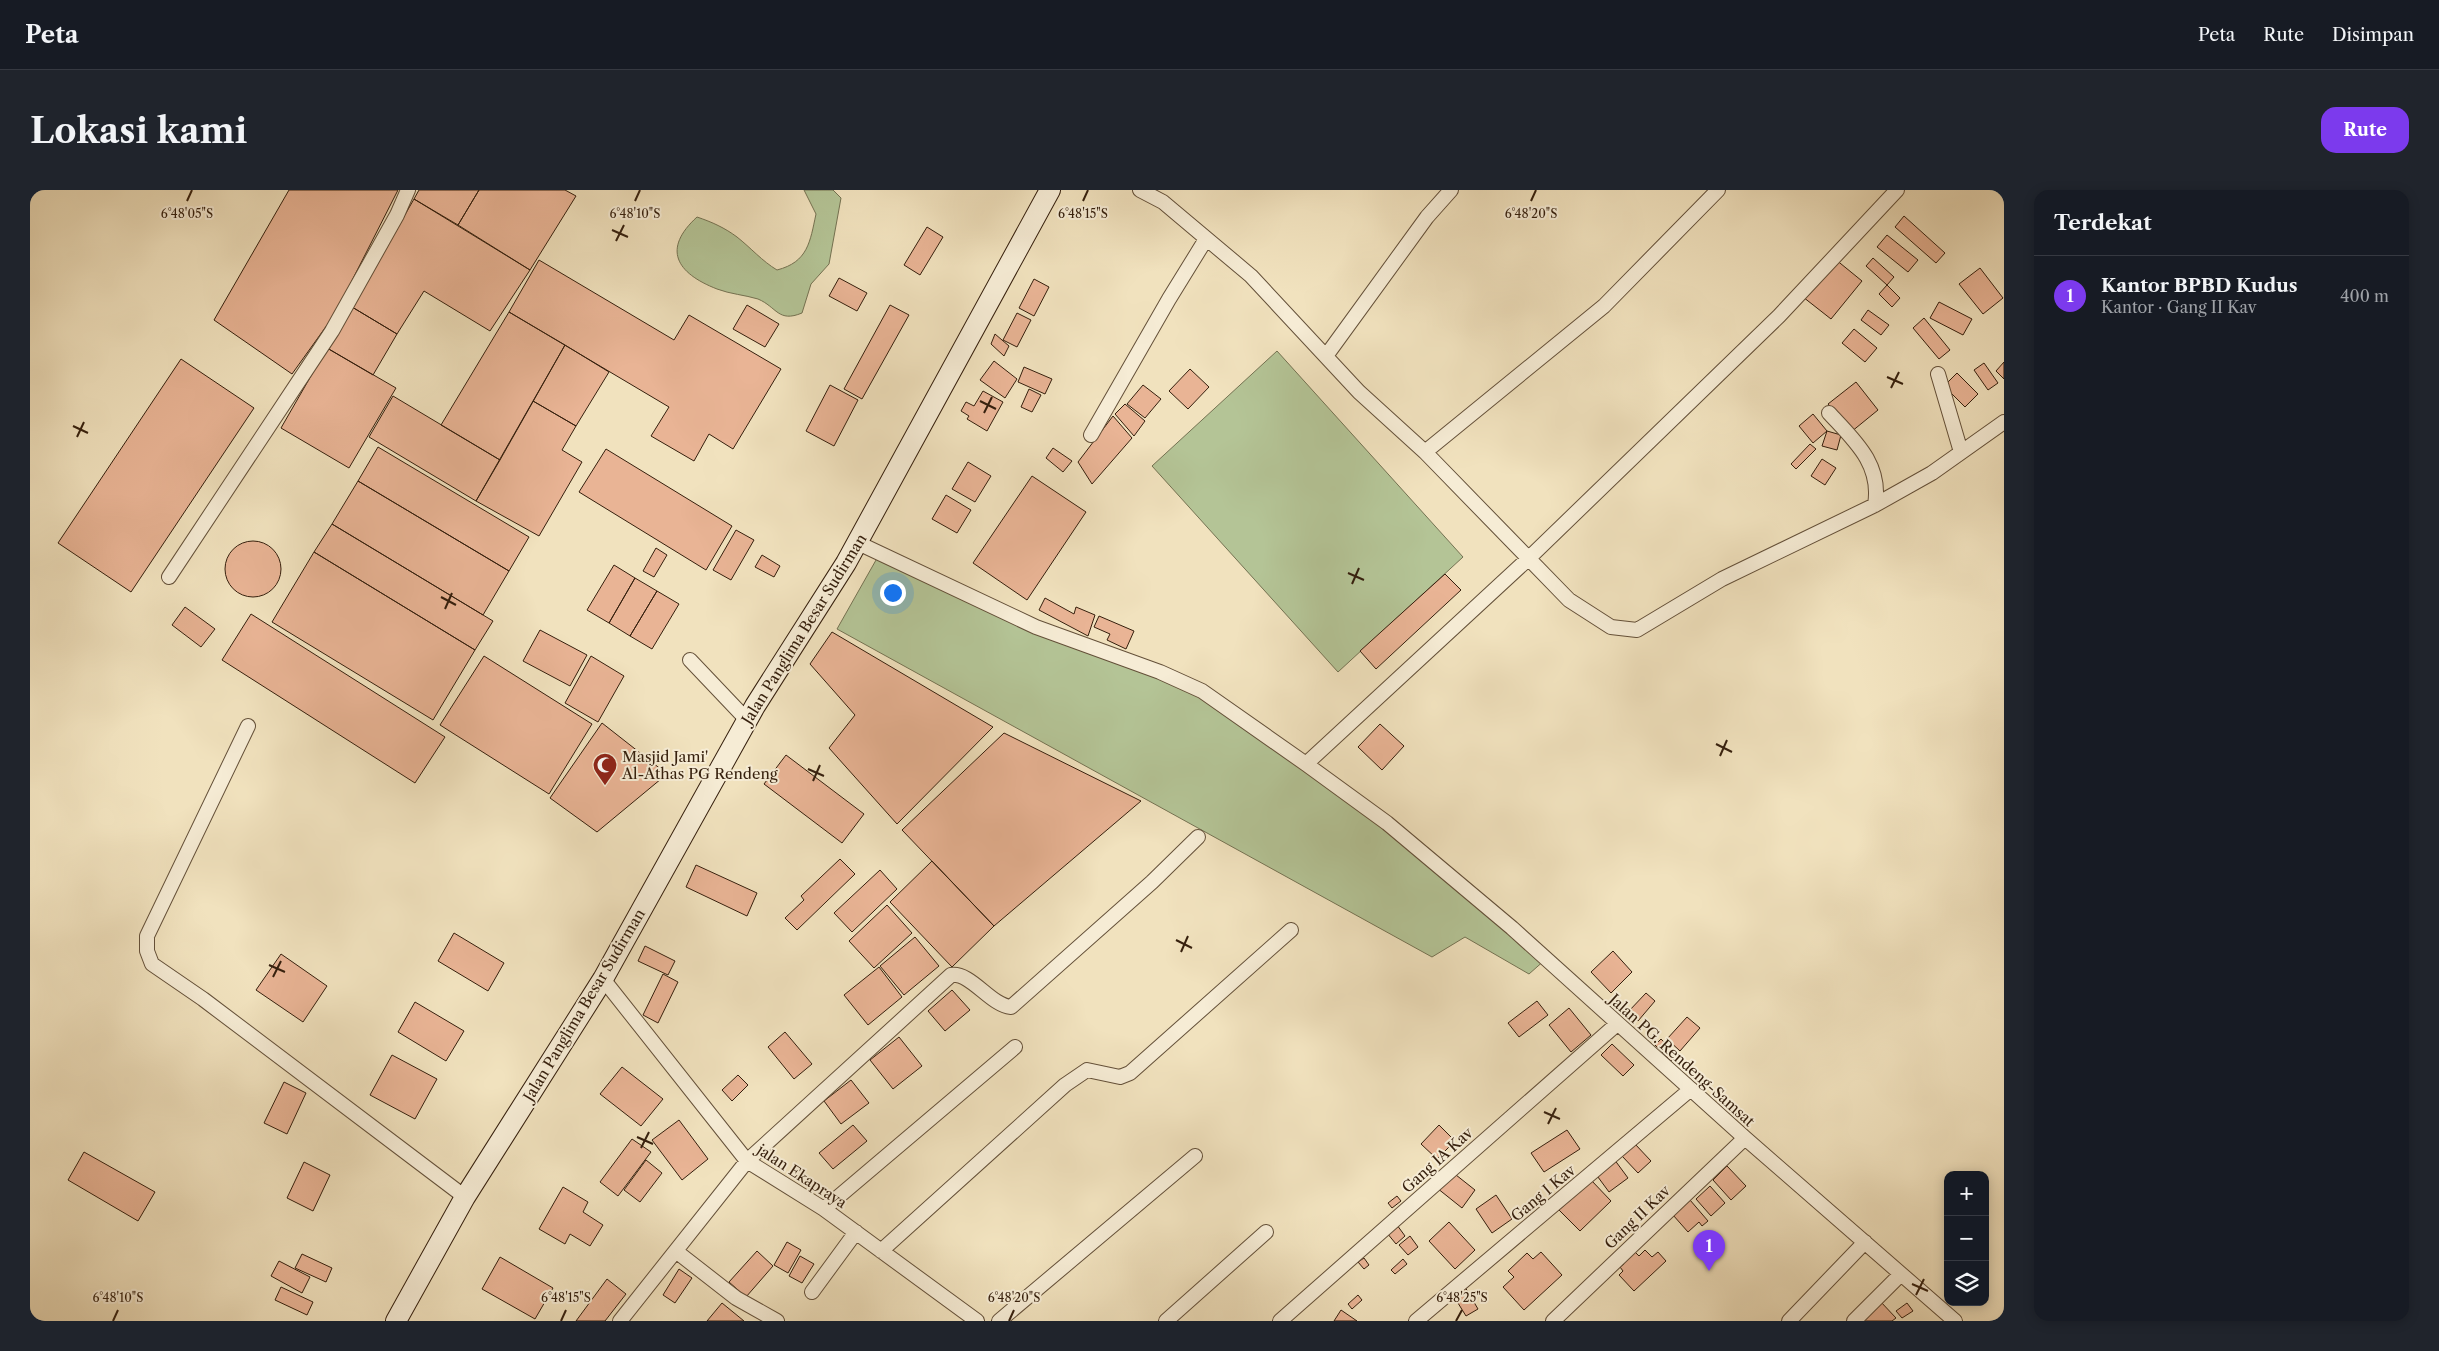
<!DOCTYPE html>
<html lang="id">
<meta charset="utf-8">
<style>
body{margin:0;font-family:"Libre Caslon Text",serif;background:#20242c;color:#f1f3f6}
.controls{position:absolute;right:15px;bottom:15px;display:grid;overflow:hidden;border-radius:10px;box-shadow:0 2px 12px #0003}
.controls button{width:45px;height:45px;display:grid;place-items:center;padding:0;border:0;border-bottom:1px solid #363941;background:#171b24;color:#f1f3f6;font:25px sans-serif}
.you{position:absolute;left:862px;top:402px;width:18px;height:18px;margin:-12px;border:4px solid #fff;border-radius:50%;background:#1a73e8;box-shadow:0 0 0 8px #1a73e833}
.badge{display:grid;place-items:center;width:32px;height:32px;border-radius:50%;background:#7c3aed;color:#fff;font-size:16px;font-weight:700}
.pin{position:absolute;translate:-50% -41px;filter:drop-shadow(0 1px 2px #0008)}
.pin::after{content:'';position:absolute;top:26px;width:18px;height:15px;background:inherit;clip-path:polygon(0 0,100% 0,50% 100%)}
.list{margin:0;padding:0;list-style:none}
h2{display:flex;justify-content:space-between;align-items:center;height:65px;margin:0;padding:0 20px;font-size:21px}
h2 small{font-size:16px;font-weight:400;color:#9ea1a6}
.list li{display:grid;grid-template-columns:32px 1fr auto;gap:15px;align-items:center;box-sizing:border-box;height:80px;padding:0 20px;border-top:1px solid #363941}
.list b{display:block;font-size:19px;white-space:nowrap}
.list p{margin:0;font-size:16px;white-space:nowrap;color:#9ea1a6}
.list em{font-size:16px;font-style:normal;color:#9ea1a6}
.icon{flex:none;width:28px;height:28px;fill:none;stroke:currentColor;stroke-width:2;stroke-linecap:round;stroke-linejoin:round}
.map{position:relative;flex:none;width:1974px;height:1131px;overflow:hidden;border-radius:15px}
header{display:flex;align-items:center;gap:30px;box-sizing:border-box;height:70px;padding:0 25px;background:#171b24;border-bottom:1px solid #363941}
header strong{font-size:24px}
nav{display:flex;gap:28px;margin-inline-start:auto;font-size:18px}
.intro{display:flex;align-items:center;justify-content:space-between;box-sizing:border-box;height:120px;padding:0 30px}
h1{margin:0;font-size:35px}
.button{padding:12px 22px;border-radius:15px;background:#7c3aed;color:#fff;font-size:18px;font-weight:700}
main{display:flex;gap:30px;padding:0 30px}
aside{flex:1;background:#171b24;border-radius:15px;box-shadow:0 2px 12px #0003}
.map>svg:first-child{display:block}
.green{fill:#b4c496;stroke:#747252}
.building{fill:#e9b495;stroke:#351f0d}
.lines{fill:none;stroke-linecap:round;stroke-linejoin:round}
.minor-casing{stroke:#645039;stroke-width:16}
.secondary-casing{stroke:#351f0d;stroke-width:22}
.minor{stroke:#f6ecd5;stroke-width:14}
.secondary{stroke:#f6ecd5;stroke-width:20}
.ticks{fill:none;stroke:#351f0d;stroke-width:2}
.labels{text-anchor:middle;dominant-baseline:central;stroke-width:4;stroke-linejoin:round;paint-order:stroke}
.street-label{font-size:15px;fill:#351f0d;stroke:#f6ecd5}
.poi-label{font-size:15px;fill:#351f0d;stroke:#f6ecd5;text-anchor:start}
.ticks-label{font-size:12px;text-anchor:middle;fill:#351f0d;stroke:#f6ecd5;stroke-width:4;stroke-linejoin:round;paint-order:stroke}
</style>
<header>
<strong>Peta</strong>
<nav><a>Peta</a><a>Rute</a><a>Disimpan</a></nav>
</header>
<div class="intro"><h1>Lokasi kami</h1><a class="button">Rute</a></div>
<main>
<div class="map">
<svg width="1974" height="1131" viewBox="0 0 1974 1131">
<rect width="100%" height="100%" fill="#f1e2be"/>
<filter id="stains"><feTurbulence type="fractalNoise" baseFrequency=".004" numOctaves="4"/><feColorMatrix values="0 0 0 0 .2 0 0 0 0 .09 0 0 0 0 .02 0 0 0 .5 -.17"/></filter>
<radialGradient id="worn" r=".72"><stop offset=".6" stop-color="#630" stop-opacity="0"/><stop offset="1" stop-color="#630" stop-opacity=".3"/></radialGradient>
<!-- green -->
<path class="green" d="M 774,0 L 803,0 L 811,8 L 799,74 L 781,94 L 772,123 C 748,133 747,117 728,109 C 715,105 700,104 687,99 C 646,83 632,59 667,27 C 682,32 695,38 707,47 C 721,58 732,71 747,80 C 778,72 780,52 786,24 Z
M 1247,161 L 1433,367 L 1308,482 L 1122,276 Z
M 850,363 L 1006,437 L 1130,482 L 1276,574 L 1516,769 L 1499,784 L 1435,747 L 1402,767 L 807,439 Z"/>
<!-- building -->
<path class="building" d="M 259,0 L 368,0 L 305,124 L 262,184 L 184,130 Z
M 389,0 L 449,0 L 428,35 L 384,9 Z
M 449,0 L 535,0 L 546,6 L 500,80 L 428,35 Z
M 384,9 L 500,80 L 460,141 L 394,101 L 367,144 L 322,117 Z
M 1874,26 L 1915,63 L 1906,73 L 1865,37 Z
M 897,37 L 913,47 L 890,85 L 874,75 Z
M 1857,45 L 1888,70 L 1878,82 L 1847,57 Z
M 1843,68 L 1864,87 L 1857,95 L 1836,76 Z
M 1805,69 L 1832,91 L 1801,129 L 1773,107 Z
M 509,70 L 644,150 L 659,125 L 751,179 L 703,259 L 679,244 L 664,271 L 621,246 L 639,217 L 479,122 Z
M 1950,78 L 1973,108 L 1953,124 L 1929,94 Z
M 809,88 L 837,103 L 827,121 L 799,106 Z
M 1004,89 L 1019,97 L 1004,126 L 989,118 Z
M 1857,95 L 1870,108 L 1862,117 L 1849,104 Z
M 1909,112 L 1942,129 L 1933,145 L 1900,128 Z
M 717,115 L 749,134 L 735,157 L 703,139 Z
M 860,115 L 879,125 L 832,209 L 814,199 Z
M 322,117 L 367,144 L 343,185 L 297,158 Z
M 1838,120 L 1859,135 L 1851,145 L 1831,130 Z
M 479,122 L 535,155 L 470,270 L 411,235 Z
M 987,123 L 1001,130 L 987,157 L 973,150 Z
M 1894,128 L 1920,160 L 1909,169 L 1883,138 Z
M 1824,139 L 1847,158 L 1835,172 L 1812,153 Z
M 965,144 L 979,156 L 974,166 L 961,154 Z
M 535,155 L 579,182 L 546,236 L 503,211 Z
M 297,158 L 366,198 L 319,278 L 251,238 Z
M 151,169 L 224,218 L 101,402 L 28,353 Z
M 964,171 L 987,189 L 975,208 L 950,190 Z
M 1974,172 L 1974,189 L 1966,181 Z
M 1954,173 L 1968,193 L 1958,200 L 1944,180 Z
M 994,177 L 1022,189 L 1015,204 L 988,192 Z
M 1160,179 L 1179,197 L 1158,219 L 1139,201 Z
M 1927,183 L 1948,204 L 1935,217 L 1914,196 Z
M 1826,192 L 1848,220 L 1821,242 L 1798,214 Z
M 800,195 L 828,210 L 804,256 L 776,241 Z
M 1113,195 L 1131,209 L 1115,228 L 1097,214 Z
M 999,199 L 1011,205 L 1002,222 L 991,217 Z
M 953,201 L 973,212 L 957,241 L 937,229 L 939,226 L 931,221 L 936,212 L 944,216 Z
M 363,206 L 470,270 L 446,311 L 339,247 Z
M 503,211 L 546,236 L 532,260 L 552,272 L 509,346 L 446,311 Z
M 1095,214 L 1115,231 L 1104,246 L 1085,224 Z
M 1783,224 L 1797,241 L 1783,253 L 1769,236 Z
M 1083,226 L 1102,248 L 1062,294 L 1048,272 Z
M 1797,241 L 1811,245 L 1807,260 L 1792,256 Z
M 1780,254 L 1786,259 L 1766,279 L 1761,274 Z
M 348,257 L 499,347 L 479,381 L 328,291 Z
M 1023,258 L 1042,271 L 1033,282 L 1016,268 Z
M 576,259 L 702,336 L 676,380 L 549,302 Z
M 1792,269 L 1806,278 L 1795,295 L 1781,286 Z
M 938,272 L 961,286 L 945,312 L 922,299 Z
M 1002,286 L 1056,322 L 997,410 L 943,373 Z
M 328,291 L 479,381 L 453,425 L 302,334 Z
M 916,305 L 941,320 L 927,343 L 902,329 Z
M 302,334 L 463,431 L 445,460 L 284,362 Z
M 706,340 L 724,350 L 701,390 L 683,380 Z
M195 379a28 28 0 1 1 56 0a28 28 0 1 1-56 0Z
M 626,358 L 637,365 L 624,387 L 613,381 Z
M 284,362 L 445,460 L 403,530 L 242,432 Z
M 732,365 L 750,376 L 744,387 L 725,377 Z
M 584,375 L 605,388 L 579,433 L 557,420 Z
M 1415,384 L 1431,400 L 1346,479 L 1330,461 Z
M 605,388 L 627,401 L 600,446 L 579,433 Z
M 627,401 L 649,414 L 622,459 L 600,446 Z
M 1015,408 L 1044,424 L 1046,417 L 1065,425 L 1058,446 L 1009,420 Z
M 155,417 L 185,439 L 171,457 L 142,435 Z
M 221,424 L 415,547 L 385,593 L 192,470 Z
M 1069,426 L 1104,441 L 1096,459 L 1077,450 L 1080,444 L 1064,437 Z
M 510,440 L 557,465 L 540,496 L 493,471 Z
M 802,442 L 963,537 L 867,634 L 799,558 L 825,525 L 780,474 Z
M 454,466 L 562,534 L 519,604 L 410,535 Z
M 561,466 L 594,486 L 568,532 L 535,513 Z
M 572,533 L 637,584 L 567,642 L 520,608 Z
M 1350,534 L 1374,556 L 1352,580 L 1328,557 Z
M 974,543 L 1111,611 L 964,736 L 872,640 Z
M 756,565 L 834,624 L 812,653 L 734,594 Z
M 810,669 L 825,684 L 767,740 L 755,728 L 774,710 L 771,706 Z
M 902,671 L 964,736 L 922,777 L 860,712 Z
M 666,675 L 727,703 L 717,726 L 656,697 Z
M 850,680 L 867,699 L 822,742 L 804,723 Z
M 857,715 L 882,743 L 844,778 L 819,751 Z
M 424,743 L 474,773 L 458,801 L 408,771 Z
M 885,747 L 909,776 L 874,805 L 850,776 Z
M 615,756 L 645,771 L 638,785 L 608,771 Z
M 1583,761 L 1602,782 L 1581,803 L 1561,782 Z
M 251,764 L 297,796 L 273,832 L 226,800 Z
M 849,777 L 872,807 L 838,835 L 814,805 Z
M 633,784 L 648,792 L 628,833 L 613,825 Z
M 922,800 L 940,820 L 915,841 L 898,821 Z
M 1616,803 L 1625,811 L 1608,831 L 1598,822 Z
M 1507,811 L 1518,825 L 1489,847 L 1478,833 Z
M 385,812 L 434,841 L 416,871 L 368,842 Z
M 1539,818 L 1561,845 L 1541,862 L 1519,835 Z
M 1657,827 L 1670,838 L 1650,861 L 1637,849 Z
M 755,842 L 782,874 L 764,889 L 738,857 Z
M 869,847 L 892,876 L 863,899 L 840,870 Z
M 1631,849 L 1647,865 L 1641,871 L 1625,855 Z
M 1582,854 L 1604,875 L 1593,886 L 1571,865 Z
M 362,865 L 407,889 L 385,929 L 340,905 Z
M 592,877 L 633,909 L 611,936 L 570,904 Z
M 708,885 L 718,895 L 702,911 L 692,900 Z
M 821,890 L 839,913 L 811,934 L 794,911 Z
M 254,892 L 276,903 L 257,944 L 234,933 Z
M 649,930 L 678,969 L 652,990 L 622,950 Z
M 823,935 L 837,951 L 803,979 L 789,963 Z
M 1409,935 L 1425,951 L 1407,969 L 1391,954 Z
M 1537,940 L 1550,959 L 1514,982 L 1501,963 Z
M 602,949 L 621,962 L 588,1006 L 570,992 Z
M 1605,954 L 1621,971 L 1608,983 L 1592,966 Z
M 54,962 L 125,1002 L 108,1031 L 38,990 Z
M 1584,969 L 1598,988 L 1579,1002 L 1565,983 Z
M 616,970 L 632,983 L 610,1012 L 594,1000 Z
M 274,972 L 300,985 L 283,1021 L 257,1008 Z
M 1697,976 L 1716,996 L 1701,1010 L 1683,990 Z
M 1421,981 L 1445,1000 L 1432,1018 L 1407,998 Z
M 1561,990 L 1581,1011 L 1550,1041 L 1529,1020 Z
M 1680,996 L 1695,1013 L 1681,1026 L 1666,1009 Z
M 533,997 L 558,1012 L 553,1022 L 573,1035 L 560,1056 L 540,1044 L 535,1054 L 509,1039 Z
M 1466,1005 L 1482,1029 L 1462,1043 L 1446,1019 Z
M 1367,1006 L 1371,1011 L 1362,1018 L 1358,1013 Z
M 1660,1010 L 1678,1031 L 1672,1036 L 1669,1032 L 1658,1042 L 1643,1025 Z
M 1419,1032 L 1445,1060 L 1425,1079 L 1399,1051 Z
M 1367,1035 L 1375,1046 L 1366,1054 L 1357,1043 Z
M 1380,1046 L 1388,1057 L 1378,1065 L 1369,1055 Z
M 757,1052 L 771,1060 L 758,1083 L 744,1075 Z
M 1615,1060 L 1622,1067 L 1628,1062 L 1636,1071 L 1604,1101 L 1589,1085 L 1593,1081 L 1590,1077 L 1594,1074 L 1591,1070 L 1605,1062 L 1609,1066 Z
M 727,1061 L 743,1076 L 716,1107 L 699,1092 Z
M 1511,1062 L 1532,1085 L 1494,1120 L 1473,1097 L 1484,1087 L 1478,1081 L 1497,1063 L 1503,1069 Z
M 272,1064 L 302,1078 L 296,1092 L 265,1078 Z
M 770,1066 L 784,1074 L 772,1093 L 759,1086 Z
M 470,1067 L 523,1098 L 505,1129 L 452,1099 Z
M 1334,1068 L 1339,1075 L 1334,1079 L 1328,1072 Z
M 1373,1069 L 1377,1074 L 1365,1084 L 1361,1080 Z
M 249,1071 L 280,1087 L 272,1103 L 241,1086 Z
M 649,1079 L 662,1088 L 645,1113 L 633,1105 Z
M 577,1089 L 596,1104 L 575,1131 L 546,1131 Z
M 251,1097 L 283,1112 L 277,1125 L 245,1110 Z
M 1435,1097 L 1448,1119 L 1436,1126 L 1423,1105 Z
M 1328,1105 L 1332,1110 L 1322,1119 L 1318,1114 Z
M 1850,1111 L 1866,1128 L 1862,1131 L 1829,1131 Z
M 692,1113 L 714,1131 L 677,1131 Z
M 1877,1113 L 1883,1121 L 1872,1128 L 1866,1121 Z
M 1311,1120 L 1327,1131 L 1304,1131 Z"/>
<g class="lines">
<defs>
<path id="minor" d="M 1110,0 L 1133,12 L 1221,86 L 1329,202 L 1395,262 L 1539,410 L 1581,437 L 1607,440 L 1692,389 L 1845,315 L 1902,283 L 1974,232
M 1296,166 L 1397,27 L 1421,0
M 1908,184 L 1931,262
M 1799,223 C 1824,250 1852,274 1845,315
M 1061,245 L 1139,109 L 1176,49
M 1395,262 L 1574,116 L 1688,0
M 828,353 L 1006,437 L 1130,482 L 1172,501 L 1276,574 L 1357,633 L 1482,738 L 1715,948 L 1925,1131
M 139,387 L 302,141 L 367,25 L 378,0
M 660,470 L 717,530
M 218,536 L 117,746 L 117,761 L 122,774 L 173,809 L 435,1007
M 1276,574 L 1499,368 L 1749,126 L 1867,0
M 573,789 L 717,971 L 794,1019 L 947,1131
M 794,1019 L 985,857
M 851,1061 L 1035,895 L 1057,880 L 1090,887 L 1100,883 L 1261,740
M 647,1062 L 706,1108 L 747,1131
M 782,1102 L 826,1042
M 590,1131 L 717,971 L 921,785 C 941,782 960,815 981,817 L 1122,692 L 1168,647
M 969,1131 L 1165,966
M 1136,1131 L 1236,1042
M 1250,1131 L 1587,834
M 1386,1131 L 1661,899
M 1523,1131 L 1715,948
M 1759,1131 L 1835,1052
M 1824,1131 L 1871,1084"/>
<path id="secondary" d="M 366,1131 L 435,1007 L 573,789 L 725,516 L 816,373 L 1020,0"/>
</defs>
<!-- minor casing -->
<use href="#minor" class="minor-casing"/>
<!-- secondary casing -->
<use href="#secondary" class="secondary-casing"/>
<!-- minor -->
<use href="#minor" class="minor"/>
<!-- secondary -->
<use href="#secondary" class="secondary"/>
</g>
<!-- ticks -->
<path class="ticks" d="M 157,11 L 162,0M 605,11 L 610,0M 1053,11 L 1058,0M 1501,11 L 1506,0M 582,40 L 598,47M 586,51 L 594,35M 1857,187 L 1873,194M 1861,198 L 1869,182M 950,211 L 966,219M 954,223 L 962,207M 43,236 L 58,243M 47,247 L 54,232M 1318,383 L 1334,390M 1322,394 L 1329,378M 411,407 L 426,415M 415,419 L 422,403M 1686,554 L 1702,562M 1690,566 L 1697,550M 778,579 L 794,586M 783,591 L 790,575M 1146,750 L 1162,758M 1151,762 L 1158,746M 239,775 L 255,782M 243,787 L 251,771M 1514,922 L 1530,929M 1518,934 L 1526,918M 607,947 L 623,954M 611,958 L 619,942M 1882,1094 L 1898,1101M 1886,1105 L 1894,1089M 83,1131 L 88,1120M 531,1131 L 536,1120M 979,1131 L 984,1120M 1426,1131 L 1432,1120"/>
<!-- icons -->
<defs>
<symbol id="mosque-pin" viewBox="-11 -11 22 30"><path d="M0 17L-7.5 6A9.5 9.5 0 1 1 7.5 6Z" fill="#8f2418" stroke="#f6ecd5"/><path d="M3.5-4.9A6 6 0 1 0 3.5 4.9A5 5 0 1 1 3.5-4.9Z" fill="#fff"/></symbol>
</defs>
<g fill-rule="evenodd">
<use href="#mosque-pin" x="561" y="561" width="28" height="38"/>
</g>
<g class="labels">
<!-- street labels -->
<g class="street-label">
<text transform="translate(774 439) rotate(-58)">Jalan Panglima Besar Sudirman</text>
<text transform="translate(554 815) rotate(-59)">Jalan Panglima Besar Sudirman</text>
<text transform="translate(1652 870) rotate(42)">Jalan PG. Rendeng-Samsat</text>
<text transform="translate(1407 970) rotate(-42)">Gang IA Kav</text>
<text transform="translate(772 986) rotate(33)">jalan Ekapraya</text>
<text transform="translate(1513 1003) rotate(-40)">Gang I Kav</text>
<text transform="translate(1607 1027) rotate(-44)">Gang II Kav</text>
</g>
<!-- poi labels -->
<g class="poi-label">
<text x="592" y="566">Masjid Jami'<tspan x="592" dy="17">Al-Athas PG Rendeng</tspan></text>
</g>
</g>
<g class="ticks-label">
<text x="157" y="28">6°48'05"S</text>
<text x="605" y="28">6°48'10"S</text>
<text x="1053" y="28">6°48'15"S</text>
<text x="1501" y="28">6°48'20"S</text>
<text x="88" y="1112">6°48'10"S</text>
<text x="536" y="1112">6°48'15"S</text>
<text x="984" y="1112">6°48'20"S</text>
<text x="1432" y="1112">6°48'25"S</text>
</g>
<rect width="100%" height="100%" filter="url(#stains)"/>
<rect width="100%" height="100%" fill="url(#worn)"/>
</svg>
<div class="controls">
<button>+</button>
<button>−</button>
<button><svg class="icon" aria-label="layers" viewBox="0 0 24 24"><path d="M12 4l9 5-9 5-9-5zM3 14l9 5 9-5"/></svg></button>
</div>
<div class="you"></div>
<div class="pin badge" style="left:1679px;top:1081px">1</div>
</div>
<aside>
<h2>Terdekat<small></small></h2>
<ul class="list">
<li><span class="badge">1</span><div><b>Kantor BPBD Kudus</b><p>Kantor · Gang II Kav</p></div><em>400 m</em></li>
</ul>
</aside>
</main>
